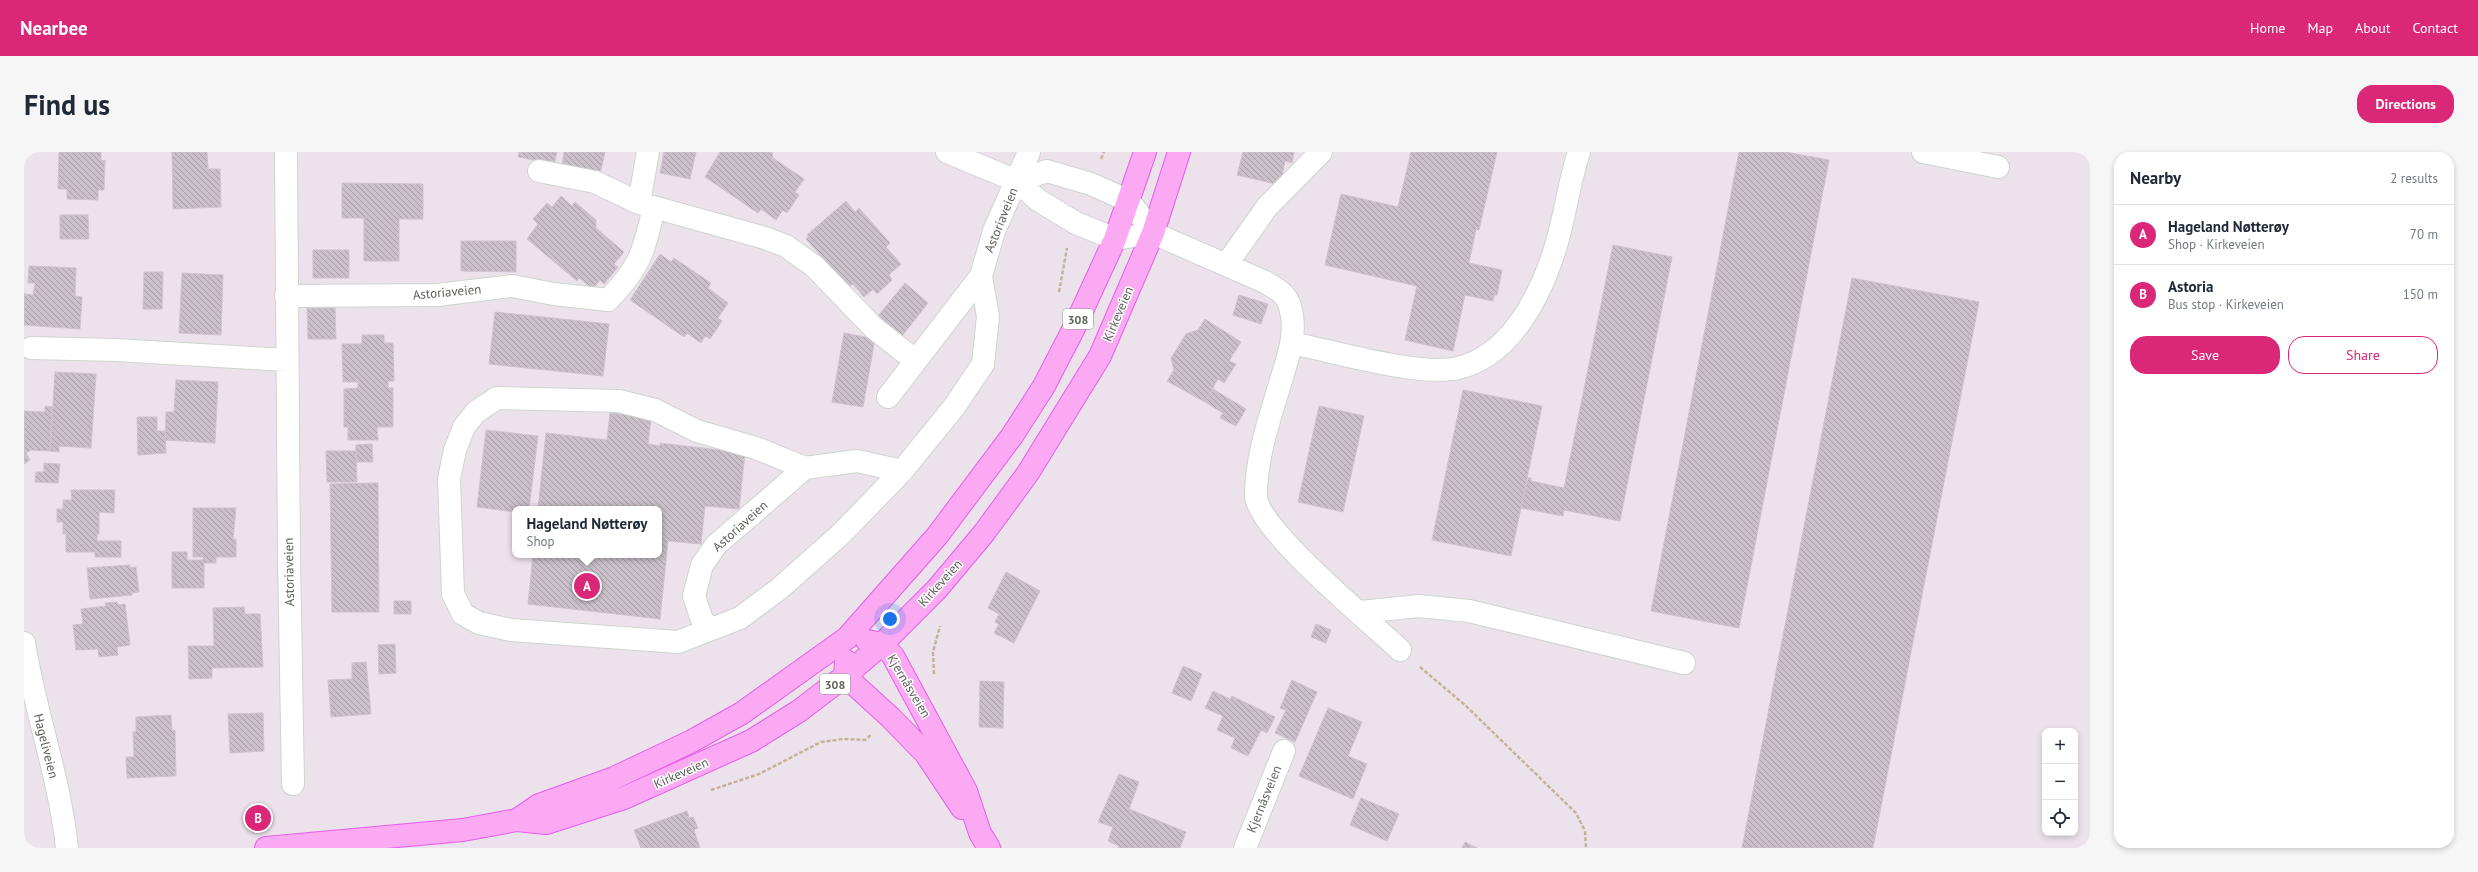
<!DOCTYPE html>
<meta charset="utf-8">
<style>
body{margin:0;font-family:"PT Sans",sans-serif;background:#f6f6f7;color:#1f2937}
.controls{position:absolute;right:12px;bottom:12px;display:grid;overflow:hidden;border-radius:8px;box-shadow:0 2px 6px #0003}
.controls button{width:36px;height:36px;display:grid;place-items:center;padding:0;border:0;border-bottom:1px solid #e0e1e3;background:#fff;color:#1f2937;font:20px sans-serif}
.you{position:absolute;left:866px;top:467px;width:14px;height:14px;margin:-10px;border:3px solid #fff;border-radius:50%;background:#1a73e8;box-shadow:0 0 0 6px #1a73e833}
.badge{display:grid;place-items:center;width:26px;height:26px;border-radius:50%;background:#db2777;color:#fff;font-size:13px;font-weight:700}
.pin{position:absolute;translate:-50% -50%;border:2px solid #fff;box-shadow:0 1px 4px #0006}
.popup{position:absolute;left:488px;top:354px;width:150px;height:52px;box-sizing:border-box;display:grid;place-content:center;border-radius:8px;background:#fff;filter:drop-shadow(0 1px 3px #0005);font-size:13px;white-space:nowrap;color:#747a83}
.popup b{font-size:15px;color:#1f2937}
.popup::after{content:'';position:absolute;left:50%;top:100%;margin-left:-8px;border:8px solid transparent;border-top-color:#fff}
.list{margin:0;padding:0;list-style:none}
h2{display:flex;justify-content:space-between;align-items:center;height:52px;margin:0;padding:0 16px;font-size:17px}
h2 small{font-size:13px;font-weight:400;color:#747a83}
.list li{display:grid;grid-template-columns:26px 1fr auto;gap:12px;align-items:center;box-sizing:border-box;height:60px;padding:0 16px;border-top:1px solid #e0e1e3}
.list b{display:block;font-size:15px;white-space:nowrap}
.list p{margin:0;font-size:13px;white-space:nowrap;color:#747a83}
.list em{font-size:13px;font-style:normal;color:#747a83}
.actions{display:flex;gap:8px;padding:12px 16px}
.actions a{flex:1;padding:9px 0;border:1px solid #db2777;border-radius:16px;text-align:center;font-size:14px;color:#db2777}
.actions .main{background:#db2777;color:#fff}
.icon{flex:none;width:22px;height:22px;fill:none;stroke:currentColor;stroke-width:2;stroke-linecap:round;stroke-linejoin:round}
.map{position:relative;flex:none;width:2066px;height:696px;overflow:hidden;border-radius:16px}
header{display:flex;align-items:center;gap:24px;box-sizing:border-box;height:56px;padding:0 20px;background:#db2777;color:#fff}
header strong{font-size:19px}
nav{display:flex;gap:22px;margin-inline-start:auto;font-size:14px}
.intro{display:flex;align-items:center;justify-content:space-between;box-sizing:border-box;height:96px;padding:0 24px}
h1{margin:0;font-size:28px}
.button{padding:10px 18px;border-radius:16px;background:#db2777;color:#fff;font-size:14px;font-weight:700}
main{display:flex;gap:24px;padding:0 24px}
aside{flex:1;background:#fff;border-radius:16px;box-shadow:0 2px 6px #0003}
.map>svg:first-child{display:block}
.building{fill:url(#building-back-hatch);stroke:#d0c1d1}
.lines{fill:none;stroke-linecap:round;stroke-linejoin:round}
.minor-casing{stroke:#ced4ce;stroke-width:24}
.major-casing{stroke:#e65ee9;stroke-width:24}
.path{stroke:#c6b29a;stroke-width:2.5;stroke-dasharray:4 2;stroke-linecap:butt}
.minor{stroke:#fff;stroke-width:22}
.major{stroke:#faa9f2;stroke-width:22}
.labels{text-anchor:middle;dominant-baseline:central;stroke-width:3;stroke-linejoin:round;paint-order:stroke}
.shield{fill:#fff;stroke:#8d918c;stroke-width:1}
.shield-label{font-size:12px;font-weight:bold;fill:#5c625a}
.street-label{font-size:13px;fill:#5c625a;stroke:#fff}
</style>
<header>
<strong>Nearbee</strong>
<nav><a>Home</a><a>Map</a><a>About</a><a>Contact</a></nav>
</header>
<div class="intro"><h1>Find us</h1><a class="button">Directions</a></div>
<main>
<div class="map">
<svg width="2066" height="696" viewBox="0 0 2066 696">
<defs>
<pattern id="building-back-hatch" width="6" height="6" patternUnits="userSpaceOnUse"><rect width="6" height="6" fill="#c9c0ca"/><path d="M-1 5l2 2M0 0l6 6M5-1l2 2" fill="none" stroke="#a69fa7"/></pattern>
</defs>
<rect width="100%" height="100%" fill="#ece2ec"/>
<!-- building -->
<path class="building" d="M 35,0 L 77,0 L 77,9 L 81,8 L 80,38 L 74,38 L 74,48 L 43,47 L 43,37 L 34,37 Z
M 148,0 L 183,0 L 184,17 L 196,17 L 197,55 L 149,57 Z
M 495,0 L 533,0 L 530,12 L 494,5 Z
M 540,0 L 581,0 L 576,22 L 538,14 Z
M 640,0 L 672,0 L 666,27 L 636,21 Z
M 696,0 L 748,0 L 749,6 L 780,27 L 771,40 L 775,43 L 763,61 L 759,58 L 752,68 L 737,57 L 734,61 L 681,25 Z
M 1219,0 L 1270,0 L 1268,11 L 1261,9 L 1256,33 L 1213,23 Z
M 1387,0 L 1473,0 L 1455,78 L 1452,77 L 1445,111 L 1478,118 L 1473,143 L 1470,143 L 1469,149 L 1441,143 L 1429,199 L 1381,188 L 1393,134 L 1301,113 L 1317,42 L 1374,55 Z
M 1715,0 L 1761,0 L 1805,8 L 1715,476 L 1627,459 Z
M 318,31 L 399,32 L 399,67 L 375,67 L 375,109 L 340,109 L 340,66 L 318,66 Z
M 537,44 L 548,54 L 551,50 L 572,68 L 572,76 L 600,100 L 590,112 L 594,115 L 580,132 L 576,128 L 569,137 L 555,126 L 553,129 L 503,87 L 514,72 L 509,67 L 523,51 L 528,55 Z
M 822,49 L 831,60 L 835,56 L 866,91 L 862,95 L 877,112 L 865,123 L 868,128 L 853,142 L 849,137 L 840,145 L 829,132 L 825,135 L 782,87 L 785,84 L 783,83 Z
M 36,63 L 64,63 L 65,87 L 36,87 Z
M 437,89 L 492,89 L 492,120 L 437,119 Z
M 1589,93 L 1648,105 L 1596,369 L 1540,358 L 1539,364 L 1497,356 L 1504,326 L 1507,326 L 1507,329 L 1540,336 Z
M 289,98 L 325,98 L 325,126 L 289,126 Z
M 636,102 L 647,110 L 650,106 L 687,131 L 684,136 L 704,151 L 694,166 L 698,169 L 686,187 L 681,184 L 677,191 L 663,181 L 660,185 L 606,148 Z
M 5,114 L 52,116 L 51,144 L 58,145 L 56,177 L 0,173 L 0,142 L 9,143 L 11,133 L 11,131 L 4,131 Z
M 120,120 L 139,120 L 138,157 L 119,157 Z
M 158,121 L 199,123 L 197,183 L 155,181 Z
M 1828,126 L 1955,150 L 1849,696 L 1718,696 Z
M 881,131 L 904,151 L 878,184 L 854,164 Z
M 1215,143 L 1244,152 L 1237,172 L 1209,163 Z
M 283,156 L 311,156 L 312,187 L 284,187 Z
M 471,160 L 585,172 L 579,224 L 465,212 Z
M 1181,167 L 1217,190 L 1205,209 L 1212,212 L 1200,231 L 1194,227 L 1181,250 L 1143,229 L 1150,218 L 1147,206 L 1162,182 L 1174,178 Z
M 820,181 L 851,187 L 839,255 L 808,250 Z
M 338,183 L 360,183 L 360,191 L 369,191 L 370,229 L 364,229 L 364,236 L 369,236 L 369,275 L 353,275 L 354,288 L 324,288 L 324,275 L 320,275 L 320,237 L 334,236 L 334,230 L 319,230 L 318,192 L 338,192 Z
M 31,220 L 72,222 L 67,296 L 35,294 L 35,300 L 26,299 Z
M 152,228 L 194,230 L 191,291 L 141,288 L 142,260 L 150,260 Z
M 1189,237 L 1222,257 L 1212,274 L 1196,266 L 1199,261 L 1181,250 Z
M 1439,238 L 1518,254 L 1487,404 L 1408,388 Z
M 21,254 L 28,255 L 26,299 L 7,298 L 2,301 L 0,298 L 0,259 L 21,260 Z
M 1295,254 L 1340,264 L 1319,360 L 1274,350 Z
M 586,261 L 627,266 L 624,292 L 636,294 L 636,291 L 721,301 L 715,357 L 681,354 L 677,392 L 644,389 L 636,467 L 504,452 L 509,403 L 635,403 L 635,357 L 514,357 L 522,281 L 583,288 Z
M 113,265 L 133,265 L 133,279 L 141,279 L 142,301 L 114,303 Z
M 462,278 L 514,284 L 505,357 L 491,357 L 491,360 L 453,355 Z
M 348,292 L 349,310 L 333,310 L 332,301 L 333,330 L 303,330 L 302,299 L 332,299 L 332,293 Z
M 0,298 L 6,308 L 0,312 Z
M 20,311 L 36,312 L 34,331 L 11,330 L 12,320 L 20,320 Z
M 354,331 L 355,460 L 308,460 L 306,332 Z
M 47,338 L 91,338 L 90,361 L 75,360 L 75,382 L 73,382 L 73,389 L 97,389 L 97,405 L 71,405 L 71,400 L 42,400 L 42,382 L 39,382 L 39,370 L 33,370 L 33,357 L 39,357 L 39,348 L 48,348 Z
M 169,356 L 212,356 L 209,388 L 212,387 L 212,405 L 192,405 L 192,411 L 180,411 L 180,436 L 148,436 L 148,400 L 163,400 L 163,408 L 179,408 L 179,405 L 169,405 Z
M 106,413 L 106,416 L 112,415 L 115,440 L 108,441 L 108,443 L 66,447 L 63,416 Z
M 982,420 L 1016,439 L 990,491 L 970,481 L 975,472 L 971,470 L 975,462 L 964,456 Z
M 370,449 L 387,449 L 387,462 L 370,462 Z
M 93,450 L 94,453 L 101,452 L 106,493 L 93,495 L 94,503 L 75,505 L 74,497 L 52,498 L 49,473 L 59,472 L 57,457 L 82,454 L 81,451 Z
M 220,455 L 221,462 L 236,462 L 239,515 L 188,516 L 188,526 L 165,527 L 164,494 L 190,494 L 189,456 Z
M 1292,472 L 1307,478 L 1302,491 L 1287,485 Z
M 371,492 L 372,521 L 355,522 L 354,493 Z
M 342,510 L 347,562 L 307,565 L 304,528 L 328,527 L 328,511 Z
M 1159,514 L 1178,522 L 1167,549 L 1148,541 Z
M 1268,528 L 1293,540 L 1271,590 L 1251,581 L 1262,558 L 1256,556 Z
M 956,529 L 980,530 L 979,576 L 955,575 Z
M 1189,539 L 1206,547 L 1208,544 L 1251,565 L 1243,581 L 1237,578 L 1224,604 L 1207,596 L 1211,586 L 1193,578 L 1199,564 L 1181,556 Z
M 1304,556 L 1338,570 L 1324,604 L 1343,612 L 1329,647 L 1275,624 Z
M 239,561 L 240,599 L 206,601 L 204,562 Z
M 147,563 L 148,579 L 151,578 L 152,624 L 103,626 L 102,605 L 110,605 L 109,580 L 112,580 L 112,565 Z
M 1095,622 L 1115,630 L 1105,657 L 1162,680 L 1156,696 L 1095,696 L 1095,694 L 1084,689 L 1089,675 L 1074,670 Z
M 1337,646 L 1375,662 L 1363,689 L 1326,673 Z
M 663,659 L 665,666 L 669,665 L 674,676 L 670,678 L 676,696 L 617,696 L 610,678 Z
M 1441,690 L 1453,696 L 1438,696 Z"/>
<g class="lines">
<defs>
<path id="minor" d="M 262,0 L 265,405 L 269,632
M 923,0 L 993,29 L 1014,48 L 1052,71 L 1091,87 L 1129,81
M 1899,0 L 1974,15
M 515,19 L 571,30 L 615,51 L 741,86 L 762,94 L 790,114 L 850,176 L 892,209
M 993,29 L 1023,19 L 1067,32 L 1105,49 L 1129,81
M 615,51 L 624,0
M 1129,81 L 1241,130 C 1252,136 1263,142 1266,155 C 1274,181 1263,207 1256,232 C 1245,268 1232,306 1232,344 C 1233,377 1349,472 1376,498
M 1202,113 L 1243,55 L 1297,0
M 262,144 L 413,143 L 488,134 L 530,142 L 584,148 C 617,114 619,101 630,56
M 1267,191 C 1309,199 1396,225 1434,216 C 1486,204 1515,146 1530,100 C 1541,67 1544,33 1555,0
M 7,196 L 92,198 L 262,208
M 864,245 L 957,124
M 781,316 L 732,296 L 673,279 L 631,258 L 595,249 L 473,246 L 452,260 L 440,275 L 431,298 L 425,327 L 429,442 L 439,462 L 455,471 L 487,478 L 654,490 L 716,466 L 755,437 L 817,382 L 878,319 L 930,255 L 959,212 L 964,165 L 957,124 L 970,79 L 1005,0
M 1336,460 L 1395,454 L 1445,459 L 1660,511
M 684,478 L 677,465 L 670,444 L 678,413 L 692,393 L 781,316 L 833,309 L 878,319
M 0,491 C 11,560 36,627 43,696
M 1221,696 L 1260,599"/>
<path id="major" d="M 843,489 L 858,492 L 869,504 L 942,639 L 956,681 L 965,696
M 822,509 L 821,524 L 867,566 L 902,602 L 938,656
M 493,668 L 515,653 L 590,626 L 668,589 L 718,561 L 823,486 L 913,384 L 988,284 L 1020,234 L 1050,176 L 1091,87 L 1121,0
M 242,696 L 439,678 L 493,668 L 522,671 L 600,646 L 727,589 L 775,559 L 821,524 L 858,492 L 913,437 L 960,381 L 1004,321 L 1076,204 L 1129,81 L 1155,0"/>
</defs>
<!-- minor casing -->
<use href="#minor" class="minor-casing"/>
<!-- major casing -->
<use href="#major" class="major-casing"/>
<!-- path -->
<path class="path" d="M 1077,7 L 1080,0
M 1035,140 L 1043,96
M 1396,515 L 1442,554 L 1552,661 L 1561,679 L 1562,696
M 910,522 L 909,500 L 916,474
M 687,638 L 735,622 L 797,590 L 819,587 L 841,588 L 847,583"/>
<!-- minor -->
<use href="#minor" class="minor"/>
<!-- major -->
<use href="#major" class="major"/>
</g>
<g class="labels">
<!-- shield labels -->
<g class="shield">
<rect x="1039" y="157" width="30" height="20" rx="3"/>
<rect x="796" y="522" width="30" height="20" rx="3"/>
</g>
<g class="shield-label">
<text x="1054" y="167">308</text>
<text x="811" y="532">308</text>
</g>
<!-- street labels -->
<g class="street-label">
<text transform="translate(977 68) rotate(-68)">Astoriaveien</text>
<text transform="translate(423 140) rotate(-5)">Astoriaveien</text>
<text transform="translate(1094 162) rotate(-67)">Kirkeveien</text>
<text transform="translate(716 374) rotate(-42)">Astoriaveien</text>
<text transform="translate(265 420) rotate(-91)">Astoriaveien</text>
<text transform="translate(916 431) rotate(-48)">Kirkeveien</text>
<text transform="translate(885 534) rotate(59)">Kjernåsveien</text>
<text transform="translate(22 594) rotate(76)">Hageliveien</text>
<text transform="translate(657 621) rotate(-24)">Kirkeveien</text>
<text transform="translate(1240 647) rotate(-68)">Kjernåsveien</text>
</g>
</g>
</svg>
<div class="controls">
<button>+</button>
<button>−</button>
<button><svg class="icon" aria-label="locate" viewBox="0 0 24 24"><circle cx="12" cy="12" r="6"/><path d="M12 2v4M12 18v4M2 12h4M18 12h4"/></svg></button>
</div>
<div class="you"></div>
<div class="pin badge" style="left:563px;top:434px">A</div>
<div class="popup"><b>Hageland Nøtterøy</b>Shop</div>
<div class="pin badge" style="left:234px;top:666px">B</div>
</div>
<aside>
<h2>Nearby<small>2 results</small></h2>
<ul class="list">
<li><span class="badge">A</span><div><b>Hageland Nøtterøy</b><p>Shop · Kirkeveien</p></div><em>70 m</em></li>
<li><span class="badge">B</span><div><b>Astoria</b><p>Bus stop · Kirkeveien</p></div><em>150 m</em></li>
</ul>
<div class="actions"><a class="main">Save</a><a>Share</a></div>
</aside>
</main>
